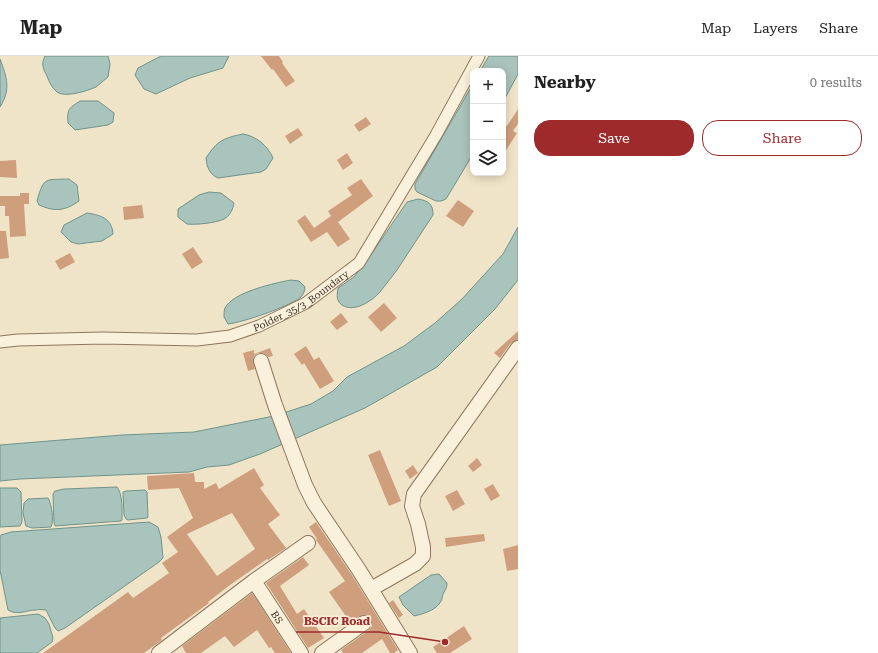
<!DOCTYPE html>
<meta charset="utf-8">
<style>
body{margin:0;font-family:"Roboto Serif",serif;background:#f6f6f6;color:#222}
.controls{position:absolute;right:12px;top:12px;display:grid;overflow:hidden;border-radius:8px;box-shadow:0 2px 10px #0003}
.controls button{width:36px;height:36px;display:grid;place-items:center;padding:0;border:0;border-bottom:1px solid #e0e0e0;background:#fff;color:#222;font:20px sans-serif}
.list{margin:0;padding:0;list-style:none}
h2{display:flex;justify-content:space-between;align-items:center;height:52px;margin:0;padding:0 16px;font-size:17px}
h2 small{font-size:13px;font-weight:400;color:#767676}
.actions{display:flex;gap:8px;padding:12px 16px}
.actions a{flex:1;padding:9px 0;border:1px solid #9e2a2b;border-radius:16px;text-align:center;font-size:14px;color:#9e2a2b}
.actions .main{background:#9e2a2b;color:#fff}
.icon{flex:none;width:22px;height:22px;fill:none;stroke:currentColor;stroke-width:2;stroke-linecap:round;stroke-linejoin:round}
.map{position:relative;flex:none;width:518px;height:597px;overflow:hidden}
header{display:flex;align-items:center;gap:24px;box-sizing:border-box;height:56px;padding:0 20px;background:#fff;border-bottom:1px solid #e0e0e0}
header strong{font-size:19px}
nav{display:flex;gap:22px;margin-inline-start:auto;font-size:14px}
main{display:flex}
aside{flex:1;background:#fff}
.map>svg:first-child{display:block}
.water{fill:#a9c4bc;stroke:#6f938a}
.building{fill:#cf9f7d;fill-rule:evenodd}
.lines{fill:none;stroke-linecap:round;stroke-linejoin:round}
.minor-casing{stroke:#8d765c;stroke-width:13}
.tertiary-casing{stroke:#8d765c;stroke-width:16}
.minor{stroke:#faf1dc;stroke-width:11}
.tertiary{stroke:#faf1dc;stroke-width:14}
.labels{text-anchor:middle;dominant-baseline:central;stroke-width:3.5;stroke-linejoin:round;paint-order:stroke}
.street-label{font-size:10px;fill:#3d2e20;stroke:#f7eed8}
.leader{fill:none;stroke:#9e2a2b;stroke-width:1.5}
.callout-dot{fill:#9e2a2b;stroke:#f7eed8;stroke-width:1.5}
.callout-label{font-size:11px;text-anchor:middle;font-weight:bold;fill:#9e2a2b;stroke:#f7eed8;stroke-width:3.5;stroke-linejoin:round;paint-order:stroke}
</style>
<header>
<strong>Map</strong>
<nav><a>Map</a><a>Layers</a><a>Share</a></nav>
</header>
<main>
<div class="map">
<svg width="518" height="597" viewBox="0 0 518 597">
<rect width="100%" height="100%" fill="#f0e4c8"/>
<!-- water -->
<path class="water" d="M 45,0 L 108,0 L 110,8 L 108,21 C 104,24 100,28 96,31 C 87,35 65,42 57,36 C 52,32 49,26 47,20 C 43,13 41,8 45,0 Z
M 161,0 L 229,0 L 223,12 L 190,22 L 156,38 L 144,33 L 135,19 L 138,12 Z
M 489,0 L 518,0 L 518,18 L 503,46 L 503,15 L 480,15 Z
M 0,3 C 7,21 11,34 0,51 Z
M 473,28 L 473,98 L 446,143 L 441,145 L 436,145 L 417,136 L 415,133 L 415,128 Z
M 80,45 L 98,45 L 114,57 L 113,66 L 108,69 L 75,74 L 68,67 C 67,53 68,53 80,45 Z
M 243,78 C 256,80 268,90 273,102 L 266,113 L 261,116 L 218,122 C 209,118 207,111 206,102 C 217,85 223,82 243,78 Z
M 69,123 L 77,129 L 79,145 C 65,155 55,156 39,149 L 37,145 C 44,120 45,124 69,123 Z
M 209,136 L 221,137 L 234,147 C 233,153 230,160 224,163 C 216,167 196,169 187,168 L 178,161 L 178,153 L 199,139 Z
M 418,143 C 429,145 433,148 433,159 C 421,177 409,196 397,214 C 391,221 386,229 380,236 C 372,245 354,257 342,249 C 336,245 337,239 338,232 L 354,221 L 368,203 L 407,146 Z
M 87,157 C 100,159 112,162 113,178 L 102,185 L 78,188 L 71,186 L 61,176 L 64,169 Z
M 518,171 L 518,224 L 495,253 L 437,311 L 365,352 L 260,398 L 229,409 L 207,411 L 189,416 L 20,423 L 0,425 L 0,389 L 122,379 L 194,376 L 274,360 L 311,348 L 333,335 L 347,321 L 404,290 L 435,267 L 462,243 L 503,198 Z
M 291,224 L 299,225 L 305,231 C 305,235 303,239 300,242 C 287,251 244,266 228,268 L 224,261 C 224,259 224,254 225,252 C 233,236 275,227 291,224 Z
M 117,431 C 123,439 122,453 122,464 L 121,465 L 55,470 L 54,467 L 53,438 L 55,435 L 64,433 Z
M 0,432 L 17,432 L 21,436 L 22,466 L 20,470 L 0,471 Z
M 145,434 L 147,436 L 148,461 L 147,462 L 128,464 L 126,463 L 124,459 L 123,436 L 126,435 Z
M 48,442 C 52,449 54,464 51,471 L 32,472 L 26,470 L 23,457 L 24,447 L 28,443 Z
M 149,466 L 158,471 L 161,481 L 163,502 L 159,506 L 65,572 L 58,575 L 55,572 L 46,554 C 43,554 39,553 36,554 C 26,554 18,560 8,554 L 0,514 L 0,481 L 1,479 L 11,476 Z
M 439,518 L 447,527 C 447,531 446,533 444,536 C 442,539 443,542 441,545 C 437,554 423,558 414,560 L 403,549 L 399,541 L 431,519 Z
M 38,558 L 45,562 L 49,568 L 53,582 L 52,586 L 37,597 L 0,597 L 0,562 Z"/>
<!-- building -->
<path class="building" d="M 261,0 L 279,0 L 283,6 L 282,7 L 295,25 L 286,31 L 273,13 L 272,14 Z
M 518,53 L 518,68 L 513,75 L 517,77 L 503,99 L 503,68 L 507,70 Z
M 366,61 L 371,68 L 359,76 L 354,69 Z
M 298,72 L 303,79 L 290,88 L 285,80 Z
M 347,97 L 353,107 L 343,114 L 337,104 Z
M 16,104 L 17,122 L 0,121 L 0,105 Z
M 361,123 L 373,140 L 338,166 L 350,183 L 338,191 L 327,176 L 311,186 L 297,165 L 305,159 L 314,172 L 331,160 L 328,155 L 352,139 L 347,132 Z
M 20,137 L 29,137 L 29,148 L 24,148 L 26,180 L 10,181 L 9,160 L 5,160 L 5,150 L 0,150 L 0,140 L 20,140 Z
M 458,144 L 474,155 L 463,171 L 446,160 Z
M 142,149 L 144,162 L 124,164 L 123,151 Z
M 0,175 L 6,175 L 9,202 L 0,203 Z
M 193,191 L 203,206 L 192,213 L 182,198 Z
M 70,197 L 75,206 L 60,214 L 55,205 Z
M 384,247 L 397,262 L 381,276 L 368,261 Z
M 341,257 L 348,266 L 337,274 L 330,266 Z
M 518,275 L 518,284 L 511,287 L 500,302 L 494,297 Z
M 306,290 L 314,304 L 319,301 L 334,325 L 320,333 L 304,307 L 302,309 L 294,298 Z
M 270,292 L 273,300 L 269,301 L 263,297 L 258,297 L 254,300 L 253,304 L 255,313 L 248,315 L 243,297 L 254,294 L 254,298 Z
M 380,394 L 401,445 L 389,450 L 368,399 Z
M 477,402 L 482,409 L 473,416 L 468,410 Z
M 413,409 L 418,417 L 410,423 L 405,415 Z
M 254,412 L 264,429 L 260,432 L 280,459 L 268,468 L 286,492 L 268,504 L 267,503 L 230,529 L 208,546 L 209,547 L 161,582 L 162,584 L 144,597 L 43,597 L 128,536 L 133,542 L 169,517 L 162,507 L 178,496 L 167,481 L 193,462 L 179,432 L 148,434 L 147,420 L 194,417 L 195,426 L 204,426 L 204,433 L 216,427 L 219,433 ZM 232,457 L 255,493 L 217,520 L 187,478 Z
M 493,428 L 500,440 L 491,445 L 484,433 Z
M 457,434 L 465,448 L 453,455 L 445,440 Z
M 316,466 L 352,519 L 398,594 L 394,597 L 390,597 L 382,583 L 362,597 L 343,597 L 341,594 L 369,574 L 372,570 L 372,566 L 371,562 L 364,559 L 350,566 L 329,536 L 345,525 L 316,484 L 317,483 L 309,471 Z
M 484,478 L 485,485 L 446,491 L 445,482 Z
M 518,489 L 518,513 L 507,515 L 503,493 Z
M 303,501 L 309,509 L 280,530 L 297,558 L 304,553 L 324,582 L 308,592 L 266,527 Z
M 252,537 L 291,597 L 275,597 L 271,591 L 269,592 L 257,574 L 234,591 L 225,580 L 201,597 L 186,597 L 182,590 Z
M 393,544 L 403,559 L 399,562 L 389,547 Z
M 464,570 L 472,583 L 450,597 L 437,597 L 433,591 Z"/>
<g class="lines">
<defs>
<g id="minor">
<path id="s1" d="M 0,286 L 18,284 L 103,282 L 197,284 L 230,280 L 259,270 L 306,247 L 359,207 L 436,79 L 479,0"/>
</g>
<g id="tertiary">
<path d="M 261,305 L 275,349 L 305,429 L 314,447 L 359,514 L 410,597"/>
<path id="s2" d="M 254,525 L 301,597"/>
<path d="M 371,533 L 415,508 L 423,500 L 423,491 L 418,468 L 412,450 L 414,438 L 518,292"/>
<path d="M 159,597 L 254,525 L 308,487"/>
<path d="M 322,597 L 364,567"/>
</g>
</defs>
<!-- minor casing -->
<use href="#minor" class="minor-casing"/>
<!-- tertiary casing -->
<use href="#tertiary" class="tertiary-casing"/>
<!-- minor -->
<use href="#minor" class="minor"/>
<!-- tertiary -->
<use href="#tertiary" class="tertiary"/>
</g>
<g class="labels">
<!-- street labels -->
<g class="street-label">
<text stroke="none"><textPath href="#s1" startOffset="310">Polder_35/3_Boundary</textPath></text>
<text stroke="none"><textPath href="#s2" startOffset="43">BS</textPath></text>
</g>
</g>
<!-- callouts -->
<path class="leader" d="M445 586L379 576H296"/>
<circle class="callout-dot" cx="445" cy="586" r="4"/>
<g class="callout-label">
<text x="337" y="569">BSCIC Road</text>
</g>
</svg>
<div class="controls">
<button>+</button>
<button>−</button>
<button><svg class="icon" aria-label="layers" viewBox="0 0 24 24"><path d="M12 4l9 5-9 5-9-5zM3 14l9 5 9-5"/></svg></button>
</div>
</div>
<aside>
<h2>Nearby<small>0 results</small></h2>
<ul class="list">
</ul>
<div class="actions"><a class="main">Save</a><a>Share</a></div>
</aside>
</main>
